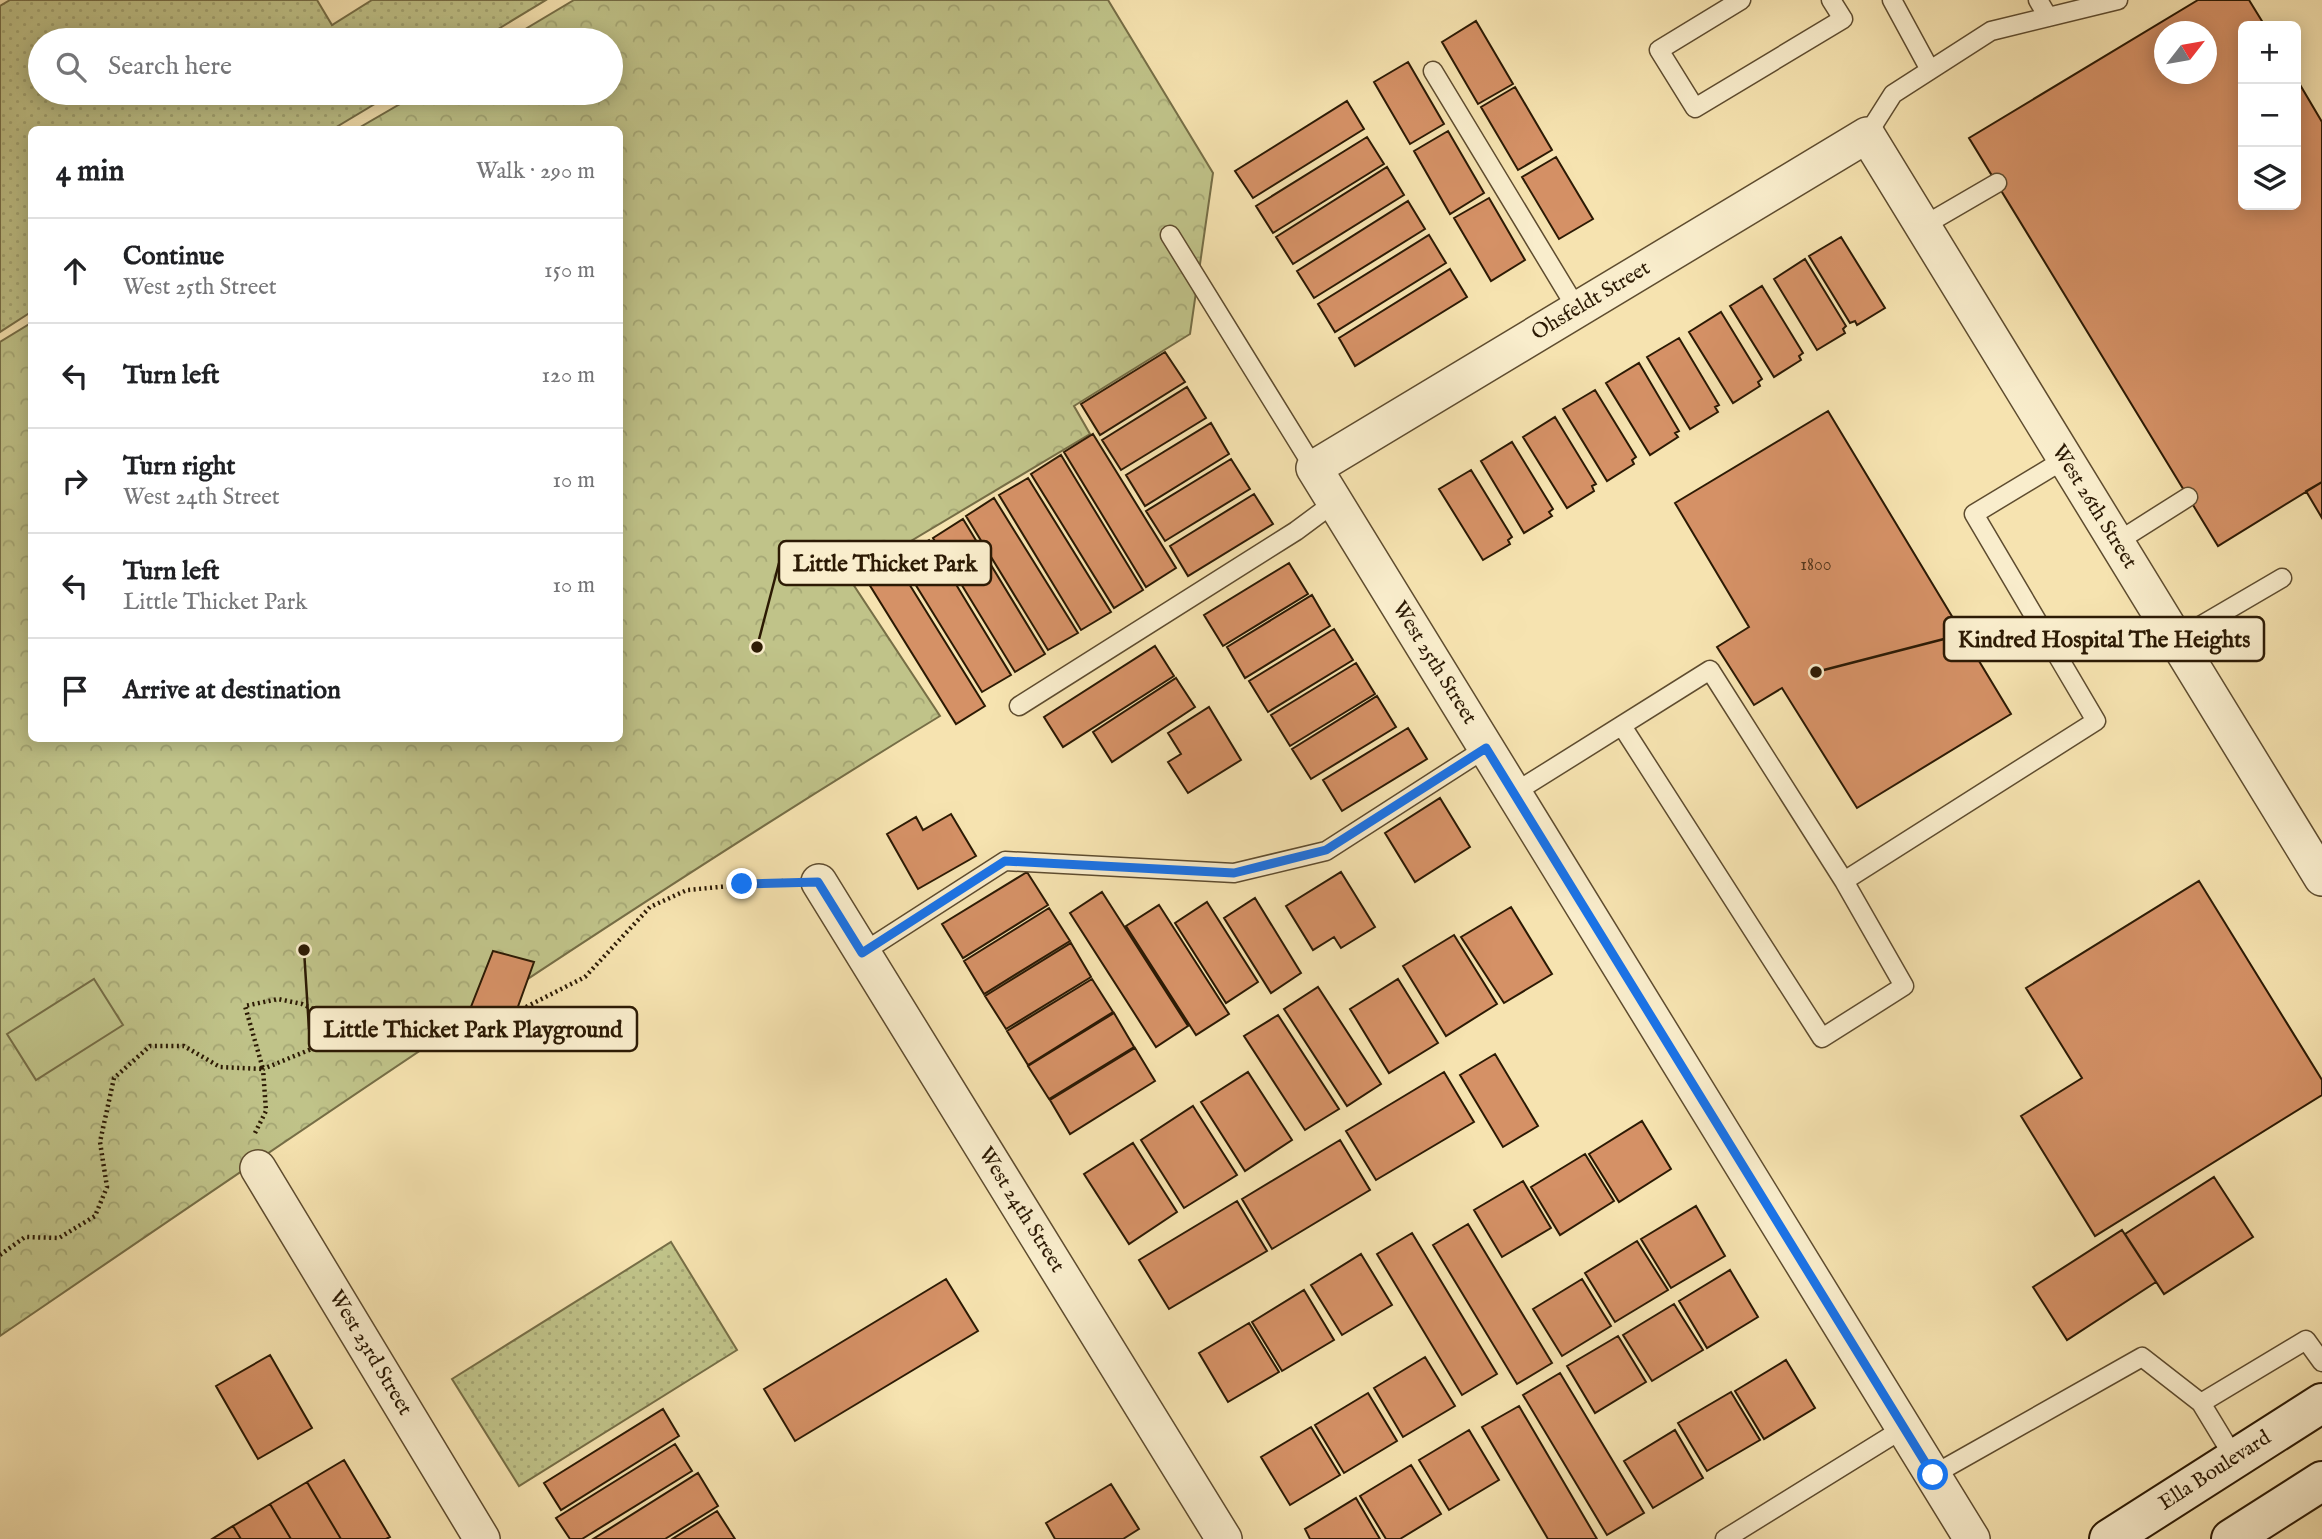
<!DOCTYPE html>
<meta charset="utf-8">
<style>
body{margin:0;font-family:"IM FELL English",serif;background:#f6f6f6;color:#202124}
.controls{position:absolute;right:21px;top:21px;display:grid;overflow:hidden;border-radius:10px;box-shadow:0 4px 18px #0003}
.controls button{width:63px;height:63px;display:grid;place-items:center;padding:0;border:0;border-bottom:2px solid #e0e0e0;background:#fff;color:#202124;font:35px sans-serif}
.compass{position:absolute;left:2154px;top:21px;width:63px;height:63px;border-radius:50%;background:#fff;box-shadow:0 4px 18px #0003;rotate:59deg}
.stop{position:absolute;width:21px;height:21px;margin:-16px;border:5px solid #1a73e8;border-radius:50%;background:#fff}
.stop.end{background:#1a73e8;border-color:#fff;box-shadow:0 2px 7px #0008}
.list{margin:0;padding:0;list-style:none}
h2{display:flex;justify-content:space-between;align-items:center;height:91px;margin:0;padding:0 28px;font-size:30px}
h2 small{font-size:23px;font-weight:400;color:#757577}
.list li{display:grid;grid-template-columns:46px 1fr auto;gap:21px;align-items:center;box-sizing:border-box;height:105px;padding:0 28px;border-top:2px solid #e0e0e0}
.list b{display:block;font-size:26px;white-space:nowrap}
.list p{margin:0;font-size:23px;white-space:nowrap;color:#757577}
.list em{font-size:23px;font-style:normal;color:#757577}
.icon{flex:none;width:38px;height:38px;fill:none;stroke:currentColor;stroke-width:2;stroke-linecap:round;stroke-linejoin:round}
.map{position:relative;flex:none;width:2322px;height:1539px;overflow:hidden}
.search{position:absolute;background:#fff;box-shadow:0 4px 18px #0003;left:28px;top:28px;width:595px;height:77px;display:flex;align-items:center;gap:18px;box-sizing:border-box;padding:0 24px;border-radius:38px;color:#757577;font-size:26px}
.panel{position:absolute;background:#fff;box-shadow:0 4px 18px #0003;left:28px;top:126px;width:595px;height:616px;border-radius:10px}
.map>svg:first-child{display:block}
.grass{fill:url(#grass-dots);stroke:#766e46;stroke-width:2}
.park{fill:url(#park-crowns);stroke:#766e46;stroke-width:2}
.pitch{fill:#c0c389;stroke:#766e46;stroke-width:2}
.building{fill:#d59166;stroke:#2c1a04;stroke-width:2;fill-rule:evenodd}
.lines{fill:none;stroke-linecap:round;stroke-linejoin:round}
.lane-casing{stroke:#5e4c2f;stroke-width:21}
.street-casing{stroke:#5e4c2f;stroke-width:38}
.secondary-casing{stroke:#2c1a04;stroke-width:42}
.path{stroke:#2c1a04;stroke-width:4.5;stroke-dasharray:2 3.5;stroke-linecap:butt}
.lane{stroke:#f9edcc;stroke-width:18}
.street{stroke:#f9edcc;stroke-width:35}
.secondary{stroke:#f9edcc;stroke-width:38}
.route{stroke:#1a73e8;stroke-width:9}
.labels{text-anchor:middle;dominant-baseline:central;stroke-width:6;stroke-linejoin:round;paint-order:stroke}
.number-label{font-size:18px;fill:#56381c}
.street-label{font-size:21px;fill:#2c1a04;stroke:#f9edcc}
.leader{fill:none;stroke:#2c1a04;stroke-width:2.5}
.callout-dot{fill:#2c1a04;stroke:#f9edcc;stroke-width:2.5}
.callout{fill:#f9edcc;stroke:#2c1a04;stroke-width:2.5}
.callout-label{font-size:23px;text-anchor:middle;font-weight:bold;fill:#2c1a04}
</style>
<div class="map">
<svg width="2322" height="1539" viewBox="0 0 2322 1539">
<defs>
<pattern id="grass-dots" width="8" height="8" patternUnits="userSpaceOnUse" patternTransform="scale(1.75)"><rect width="8" height="8" fill="#c0c389"/><path d="M2 2h.1M6 6h.1" fill="none" stroke="#a5a775" stroke-width="1.8" stroke-linecap="round"/></pattern>
<pattern id="park-crowns" width="20" height="18" patternUnits="userSpaceOnUse" patternTransform="scale(1.75)"><rect width="20" height="18" fill="#c0c389"/><path d="M2 6a3 3 0 1 1 6 0M12 15a3 3 0 1 1 6 0" fill="none" stroke="#a5a775"/></pattern>
</defs>
<rect width="100%" height="100%" fill="#f6e3b0"/>
<filter id="stains"><feTurbulence type="fractalNoise" baseFrequency=".00286" numOctaves="4"/><feColorMatrix values="0 0 0 0 .2 0 0 0 0 .09 0 0 0 0 .02 0 0 0 .5 -.17"/></filter>
<radialGradient id="worn" r=".72"><stop offset=".6" stop-color="#630" stop-opacity="0"/><stop offset="1" stop-color="#630" stop-opacity=".3"/></radialGradient>
<!-- grass -->
<path class="grass" d="M 10,0 L 317,0 L 332,25 L 372,0 L 546,0 L 480,40 L 40,40 L 40,93 L 393,93 L 333,129 L 32,130 L 31,312 L 0,332 L 0,6 Z
M 671,1242 L 737,1350 L 519,1486 L 452,1379 Z"/>
<!-- park -->
<path class="park" d="M 574,0 L 1108,0 L 1213,173 L 1190,334 L 1074,406 L 1090,434 L 849,578 L 940,716 C 619,912 310,1124 0,1336 L 0,342 L 31,323 L 32,738 L 620,738 L 620,130 L 357,129 L 419,93 L 611,93 L 611,40 L 507,40 Z"/>
<!-- pitch -->
<path class="pitch" d="M 94,979 L 123,1025 L 36,1080 L 7,1034 Z"/>
<!-- building -->
<path class="building" d="M 2198,0 L 2249,0 L 2265,26 L 2243,26 L 2243,205 L 2296,205 L 2296,78 L 2322,122 L 2322,482 L 2218,546 L 1969,138 ZM 2164,32 L 2206,32 L 2206,74 L 2164,74 Z
M 1476,21 L 1513,84 L 1478,104 L 1442,42 Z
M 1408,62 L 1444,124 L 1410,144 L 1374,82 Z
M 1515,87 L 1552,150 L 1518,170 L 1481,107 Z
M 1347,101 L 1364,129 L 1253,198 L 1235,171 Z
M 1448,131 L 1484,193 L 1450,214 L 1414,151 Z
M 1367,137 L 1384,164 L 1273,233 L 1256,206 Z
M 1556,157 L 1593,219 L 1559,239 L 1522,177 Z
M 1387,167 L 1404,195 L 1293,264 L 1276,237 Z
M 1489,198 L 1525,260 L 1491,281 L 1454,218 Z
M 1408,201 L 1425,229 L 1314,298 L 1297,271 Z
M 1429,235 L 1446,263 L 1335,332 L 1318,304 Z
M 1841,237 L 1885,308 L 1857,325 L 1855,321 L 1850,323 L 1809,256 Z
M 1805,259 L 1846,326 L 1843,329 L 1845,333 L 1817,350 L 1774,279 Z
M 1450,269 L 1467,297 L 1355,366 L 1339,338 Z
M 1762,286 L 1803,353 L 1799,356 L 1801,360 L 1774,377 L 1730,306 Z
M 1721,312 L 1762,379 L 1758,382 L 1760,386 L 1733,403 L 1689,332 Z
M 1679,338 L 1719,405 L 1715,407 L 1718,412 L 1690,429 L 1647,357 Z
M 1165,352 L 1185,382 L 1100,435 L 1081,404 Z
M 1639,363 L 1679,431 L 1675,433 L 1678,437 L 1650,455 L 1606,383 Z
M 1187,387 L 1206,418 L 1121,470 L 1102,440 Z
M 1595,390 L 1636,457 L 1632,460 L 1634,464 L 1607,481 L 1563,409 Z
M 1828,411 L 2011,714 L 1857,808 L 1782,688 L 1754,705 L 1717,647 L 1749,627 L 1675,503 Z
M 1555,417 L 1596,484 L 1592,486 L 1594,491 L 1567,508 L 1523,437 Z
M 1211,423 L 1229,454 L 1145,506 L 1126,475 Z
M 1093,434 L 1176,568 L 1146,587 L 1064,452 Z
M 1512,442 L 1553,509 L 1549,512 L 1552,516 L 1524,533 L 1481,461 Z
M 1061,455 L 1143,590 L 1114,608 L 1031,474 Z
M 1231,459 L 1250,489 L 1165,541 L 1146,511 Z
M 1471,470 L 1512,537 L 1508,540 L 1510,544 L 1483,560 L 1439,489 Z
M 1028,478 L 1111,612 L 1081,630 L 999,495 Z
M 2322,482 L 2322,518 L 2306,491 Z
M 1254,494 L 1273,524 L 1188,576 L 1170,546 Z
M 994,498 L 1078,633 L 1048,650 L 966,516 Z
M 963,519 L 1045,654 L 1015,672 L 933,538 Z
M 929,540 L 1011,675 L 982,692 L 899,558 Z
M 893,558 L 985,706 L 956,724 L 864,576 Z
M 1289,563 L 1308,594 L 1223,646 L 1204,615 Z
M 1312,595 L 1330,626 L 1245,678 L 1227,647 Z
M 1334,629 L 1353,660 L 1268,712 L 1249,681 Z
M 1155,646 L 1174,676 L 1063,747 L 1044,717 Z
M 1356,663 L 1375,694 L 1290,746 L 1271,715 Z
M 1176,678 L 1195,707 L 1112,762 L 1093,732 Z
M 1377,696 L 1396,727 L 1311,779 L 1292,749 Z
M 1209,707 L 1241,760 L 1188,793 L 1168,762 L 1181,754 L 1168,733 Z
M 1408,728 L 1427,759 L 1342,811 L 1323,780 Z
M 1440,798 L 1470,847 L 1415,882 L 1385,833 Z
M 951,814 L 976,856 L 918,889 L 887,834 L 916,817 L 923,830 Z
M 1027,872 L 1048,905 L 963,958 L 942,924 Z
M 1341,872 L 1375,927 L 1341,948 L 1334,937 L 1313,950 L 1286,906 Z
M 2199,881 L 2322,1080 L 2322,1095 L 2095,1236 L 2021,1116 L 2082,1078 L 2026,988 Z
M 1102,892 L 1188,1026 L 1156,1047 L 1070,913 Z
M 1255,898 L 1301,973 L 1271,993 L 1224,918 Z
M 1207,902 L 1258,982 L 1226,1003 L 1175,923 Z
M 1159,905 L 1229,1014 L 1196,1035 L 1126,926 Z
M 1511,907 L 1552,974 L 1504,1003 L 1461,937 Z
M 1049,908 L 1070,941 L 984,994 L 964,961 Z
M 1454,935 L 1497,1004 L 1446,1036 L 1403,966 Z
M 1071,943 L 1091,977 L 1006,1029 L 985,996 Z
M 493,951 L 534,962 L 516,1012 L 467,1017 Z
M 1092,979 L 1113,1012 L 1028,1065 L 1007,1031 Z
M 1398,979 L 1438,1043 L 1389,1073 L 1350,1009 Z
M 1318,987 L 1381,1084 L 1347,1106 L 1284,1009 Z
M 1114,1013 L 1134,1047 L 1049,1099 L 1028,1066 Z
M 1278,1015 L 1339,1109 L 1305,1130 L 1244,1036 Z
M 1135,1048 L 1155,1081 L 1070,1134 L 1050,1100 Z
M 1495,1054 L 1538,1126 L 1503,1147 L 1460,1075 Z
M 1248,1072 L 1292,1140 L 1245,1171 L 1201,1102 Z
M 1444,1072 L 1474,1122 L 1376,1180 L 1346,1131 Z
M 1193,1106 L 1237,1175 L 1184,1208 L 1141,1140 Z
M 1642,1121 L 1671,1169 L 1619,1202 L 1589,1154 Z
M 1340,1140 L 1370,1190 L 1272,1249 L 1242,1199 Z
M 1133,1143 L 1177,1212 L 1129,1244 L 1084,1174 Z
M 1585,1154 L 1614,1201 L 1560,1235 L 1531,1187 Z
M 2214,1177 L 2253,1237 L 2164,1294 L 2125,1234 Z
M 1523,1181 L 1551,1228 L 1502,1257 L 1474,1210 Z
M 1237,1201 L 1267,1251 L 1169,1309 L 1139,1260 Z
M 1696,1206 L 1725,1256 L 1671,1288 L 1641,1239 Z
M 1468,1224 L 1552,1363 L 1517,1384 L 1433,1245 Z
M 2122,1230 L 2156,1282 L 2067,1340 L 2033,1287 Z
M 1412,1233 L 1497,1374 L 1462,1395 L 1377,1254 Z
M 1637,1241 L 1668,1290 L 1615,1322 L 1585,1273 Z
M 1361,1254 L 1392,1305 L 1342,1335 L 1311,1285 Z
M 1730,1270 L 1758,1317 L 1707,1348 L 1679,1301 Z
M 946,1279 L 978,1331 L 795,1441 L 764,1389 Z
M 1582,1279 L 1611,1326 L 1562,1356 L 1533,1309 Z
M 1304,1290 L 1334,1340 L 1282,1371 L 1252,1322 Z
M 1674,1304 L 1703,1350 L 1652,1381 L 1623,1335 Z
M 1249,1323 L 1279,1372 L 1228,1402 L 1199,1353 Z
M 1618,1336 L 1646,1382 L 1595,1413 L 1567,1366 Z
M 270,1355 L 312,1428 L 258,1459 L 216,1386 Z
M 1425,1357 L 1455,1406 L 1403,1437 L 1374,1388 Z
M 1786,1360 L 1815,1408 L 1764,1439 L 1735,1391 Z
M 1560,1373 L 1644,1513 L 1607,1535 L 1523,1395 Z
M 1731,1392 L 1760,1440 L 1707,1471 L 1678,1423 Z
M 1368,1393 L 1397,1441 L 1344,1473 L 1315,1425 Z
M 1519,1406 L 1597,1539 L 1548,1539 L 1482,1427 Z
M 663,1409 L 679,1436 L 561,1510 L 544,1483 Z
M 1311,1427 L 1340,1475 L 1290,1505 L 1261,1457 Z
M 1469,1430 L 1499,1480 L 1449,1510 L 1419,1460 Z
M 1675,1430 L 1703,1478 L 1653,1508 L 1624,1461 Z
M 675,1444 L 692,1471 L 582,1539 L 570,1539 L 556,1518 Z
M 344,1460 L 390,1537 L 386,1539 L 341,1539 L 307,1482 Z
M 1411,1465 L 1441,1514 L 1400,1539 L 1386,1539 L 1360,1496 Z
M 698,1473 L 718,1506 L 665,1539 L 593,1539 Z
M 307,1482 L 341,1539 L 291,1539 L 270,1504 Z
M 1111,1484 L 1139,1529 L 1123,1539 L 1055,1539 L 1046,1523 Z
M 1356,1498 L 1380,1539 L 1310,1539 L 1305,1529 Z
M 270,1504 L 291,1539 L 241,1539 L 233,1526 Z
M 717,1511 L 735,1539 L 672,1539 Z
M 233,1526 L 241,1539 L 212,1539 Z"/>
<g class="lines">
<defs>
<path id="lane" d="M 1741,0 L 1659,50 L 1695,108 L 1843,19 L 1831,0
M 1892,0 L 1930,70
M 2038,0 L 2048,17
M 1433,71 L 1577,309
M 1867,135 L 1893,94 L 1991,31 L 2118,0
M 1923,226 L 1997,183
M 1170,235 L 1314,468
M 2117,542 L 2188,497
M 2176,640 L 2282,578
M 1019,706 L 1296,531 L 1335,502
M 1622,726 L 1822,1038 L 1904,986 L 1844,881
M 1514,793 L 1710,670 L 1844,881 L 2096,721 L 1974,514 L 2065,459
M 862,953 L 1005,861 L 1234,873 L 1326,851 L 1486,748
M 2235,1459 L 2201,1403 L 2306,1340 L 2322,1362
M 1933,1475 L 2142,1357 L 2201,1403
M 1725,1539 L 1904,1428"/>
<path id="street" d="M 819,882 L 1224,1539
M 258,1168 L 482,1539
M 1972,1539 L 1314,468 L 1867,135 L 2322,878"/>
<path id="secondary" d="M 2109,1539 L 2322,1403
M 2231,1539 L 2322,1481"/>
</defs>
<!-- lane casing -->
<use href="#lane" class="lane-casing"/>
<!-- street casing -->
<use href="#street" class="street-casing"/>
<!-- secondary casing -->
<use href="#secondary" class="secondary-casing"/>
<!-- path -->
<path class="path" d="M 255,1133 L 266,1111 L 263,1069 L 394,1015
M 0,1255 L 25,1237 L 59,1238 L 95,1216 L 107,1187 L 100,1142 L 114,1078 L 150,1046 L 184,1046 L 220,1067 L 263,1069 L 245,1006 L 278,999 L 302,1004 L 337,1020 L 402,1011 L 467,1017 L 516,1012 L 585,977 L 650,907 L 687,890 L 784,881"/>
<!-- lane -->
<use href="#lane" class="lane"/>
<!-- street -->
<use href="#street" class="street"/>
<!-- secondary -->
<use href="#secondary" class="secondary"/>
</g>
<g class="lines">
<!-- route -->
<path class="route" d="M 742,884 L 818,882 L 862,953 L 1005,861 L 1234,873 L 1326,850 L 1486,748 L 1933,1475"/>
</g>
<g class="labels">
<!-- number labels -->
<g class="number-label">
<text x="1816" y="565">1800</text>
</g>
<!-- street labels -->
<g class="street-label">
<text transform="translate(1591 301) rotate(-31)">Ohsfeldt Street</text>
<text transform="translate(2094 507) rotate(58)">West 26th Street</text>
<text transform="translate(1434 663) rotate(58)">West 25th Street</text>
<text transform="translate(1021 1210) rotate(58)">West 24th Street</text>
<text transform="translate(370 1353) rotate(59)">West 23rd Street</text>
<text transform="translate(2215 1471) rotate(-33)">Ella Boulevard</text>
</g>
</g>
<!-- callouts -->
<path class="leader" d="M757 647L779 563M1816 672L1944 639M304 950L309 1029"/>
<g class="callout-dot">
<circle cx="757" cy="647" r="7"/>
<circle cx="1816" cy="672" r="7"/>
<circle cx="304" cy="950" r="7"/>
</g>
<g class="callout">
<rect x="779" y="541" width="212" height="44" rx="7"/>
<rect x="1944" y="617" width="320" height="44" rx="7"/>
<rect x="309" y="1007" width="328" height="44" rx="7"/>
</g>
<g class="callout-label">
<text x="885" y="571">Little Thicket Park</text>
<text x="2104" y="647">Kindred Hospital The Heights</text>
<text x="473" y="1037">Little Thicket Park Playground</text>
</g>
<rect width="100%" height="100%" filter="url(#stains)"/>
<rect width="100%" height="100%" fill="url(#worn)"/>
</svg>
<div class="controls">
<button>+</button>
<button>−</button>
<button><svg class="icon" aria-label="layers" viewBox="0 0 24 24"><path d="M12 4l9 5-9 5-9-5zM3 14l9 5 9-5"/></svg></button>
</div>
<svg class="compass" viewBox="-18 -18 36 36"><path d="M0-13l5 13h-10z" fill="#e53935"/><path d="M0 13l5-13h-10z" fill="#757577"/></svg>
<div class="stop" style="left:1933px;top:1475px"></div>
<div class="stop end" style="left:742px;top:884px"></div>
<div class="search"><svg class="icon" aria-label="search" viewBox="0 0 24 24"><circle cx="10" cy="10" r="6"/><path d="M15 15l6 6"/></svg>Search here</div>
<section class="panel">
<h2>4 min<small>Walk · 290 m</small></h2>
<ul class="list">
<li><svg class="icon" aria-label="ahead" viewBox="0 0 24 24"><path d="M12 20V5M6 11l6-6 6 6"/></svg><div><b>Continue</b><p>West 25th Street</p></div><em>150 m</em></li>
<li><svg class="icon" aria-label="left" viewBox="0 0 24 24"><path d="M17 20v-9H6M10 6l-5 5 5 5"/></svg><div><b>Turn left</b></div><em>120 m</em></li>
<li><svg class="icon" aria-label="right" viewBox="0 0 24 24"><path d="M7 20v-9h11M14 6l5 5-5 5"/></svg><div><b>Turn right</b><p>West 24th Street</p></div><em>10 m</em></li>
<li><svg class="icon" aria-label="left" viewBox="0 0 24 24"><path d="M17 20v-9H6M10 6l-5 5 5 5"/></svg><div><b>Turn left</b><p>Little Thicket Park</p></div><em>10 m</em></li>
<li><svg class="icon" aria-label="arrive" viewBox="0 0 24 24"><path d="M6 21V4h12l-3 4 3 4H6"/></svg><div><b>Arrive at destination</b></div></li>
</ul>
</section>
</div>
